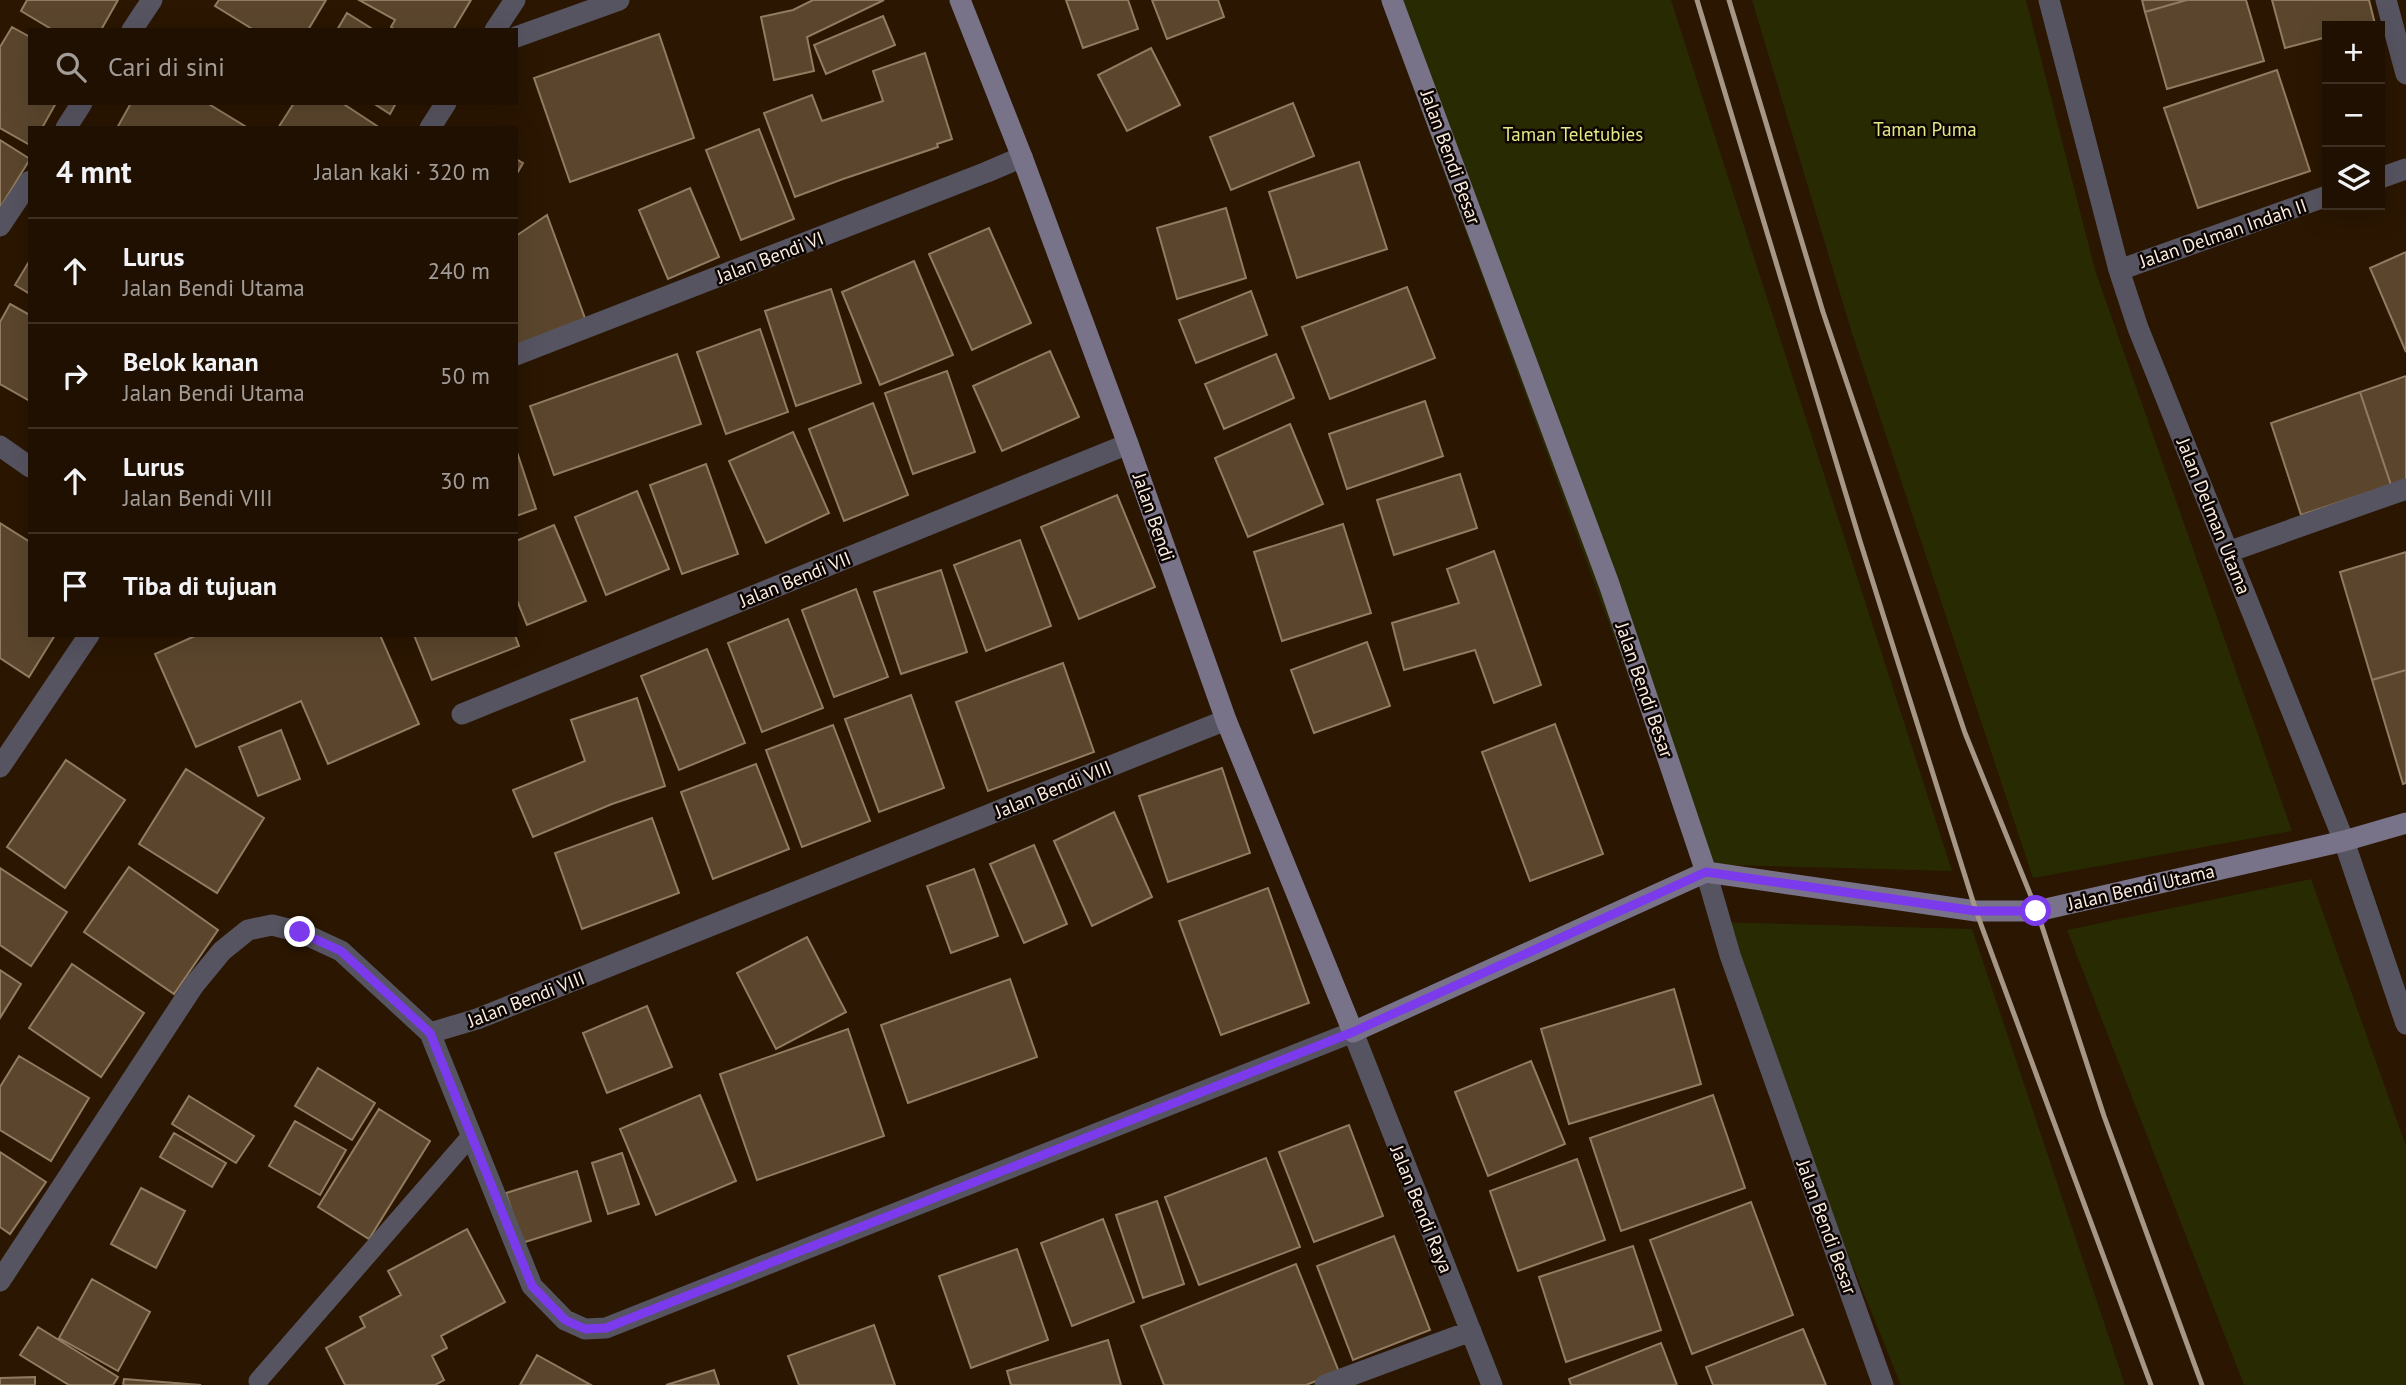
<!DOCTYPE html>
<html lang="id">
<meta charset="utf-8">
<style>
body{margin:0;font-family:"PT Sans",sans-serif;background:#2d1e10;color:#f1f3f6}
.controls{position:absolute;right:21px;top:21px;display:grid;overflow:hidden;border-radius:0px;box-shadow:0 7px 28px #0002}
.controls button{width:63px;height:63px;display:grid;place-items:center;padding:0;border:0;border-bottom:2px solid #3d3023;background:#201001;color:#f1f3f6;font:35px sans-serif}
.stop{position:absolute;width:21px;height:21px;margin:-16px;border:5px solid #7c3aed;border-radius:50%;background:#fff}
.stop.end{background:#7c3aed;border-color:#fff;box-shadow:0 2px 7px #0008}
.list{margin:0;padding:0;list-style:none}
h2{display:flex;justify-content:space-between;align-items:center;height:91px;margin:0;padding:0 28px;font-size:30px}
h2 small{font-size:23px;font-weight:400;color:#a29d99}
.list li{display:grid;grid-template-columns:46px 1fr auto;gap:21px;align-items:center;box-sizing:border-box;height:105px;padding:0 28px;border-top:2px solid #3d3023}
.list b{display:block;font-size:26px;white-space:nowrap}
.list p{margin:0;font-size:23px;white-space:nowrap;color:#a29d99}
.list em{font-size:23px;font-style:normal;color:#a29d99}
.icon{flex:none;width:38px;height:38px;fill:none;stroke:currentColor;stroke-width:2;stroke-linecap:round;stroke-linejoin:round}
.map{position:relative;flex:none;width:2406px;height:1385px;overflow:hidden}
.search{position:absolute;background:#201001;box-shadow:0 7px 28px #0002;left:28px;top:28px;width:490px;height:77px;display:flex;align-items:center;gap:18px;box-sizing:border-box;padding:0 24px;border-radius:0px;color:#a29d99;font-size:26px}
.panel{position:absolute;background:#201001;box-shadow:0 7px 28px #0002;left:28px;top:126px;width:490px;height:511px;border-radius:0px}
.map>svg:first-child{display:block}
.green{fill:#282a01}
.building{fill:#5b462d;stroke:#927c61;stroke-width:2}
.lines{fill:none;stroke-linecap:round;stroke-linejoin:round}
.lane{stroke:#575461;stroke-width:19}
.street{stroke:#575461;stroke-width:21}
.secondary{stroke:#787388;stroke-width:21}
.rail{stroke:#a69685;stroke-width:5}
.route{stroke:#7c3aed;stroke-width:9}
.labels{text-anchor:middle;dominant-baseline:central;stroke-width:5;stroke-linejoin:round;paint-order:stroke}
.park-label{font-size:19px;fill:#e2e986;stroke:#0c0501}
.street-label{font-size:19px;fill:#faecdf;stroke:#0c0501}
</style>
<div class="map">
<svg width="2406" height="1385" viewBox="0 0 2406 1385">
<rect width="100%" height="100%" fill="#2a1601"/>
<!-- green -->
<path class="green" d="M 1381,0 L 1671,0 L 1952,871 L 1697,864 Z
M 1752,0 L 2026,0 L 2095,270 L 2292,831 L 2033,878 L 1851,330 Z
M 2311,879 L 2406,1146 L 2406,1385 L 2244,1385 L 2067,930 Z
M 1713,922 L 1972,929 L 2125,1385 L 1901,1385 Z"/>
<!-- building -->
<path class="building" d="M 27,0 L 118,0 L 101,30 L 53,30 L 21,11 Z
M 219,0 L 326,0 L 308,30 L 254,30 L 215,6 Z
M 359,0 L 471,0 L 453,30 L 396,30 L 391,27 L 395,20 Z
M 813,0 L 884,0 L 807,37 L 814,71 L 774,80 L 761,17 L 793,10 Z
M 1066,0 L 1128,0 L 1138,29 L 1083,48 Z
M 1152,0 L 1218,0 L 1224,17 L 1167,39 Z
M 2142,0 L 2187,0 L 2145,12 Z
M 2187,0 L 2246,0 L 2264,61 L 2167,89 L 2145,12 Z
M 2272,0 L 2369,0 L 2375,24 L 2366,26 L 2327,26 L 2327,37 L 2285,48 Z
M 347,13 L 374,30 L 337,30 Z
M 883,16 L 895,45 L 826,74 L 814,45 Z
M 12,27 L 30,37 L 30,103 L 56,103 L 42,128 L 30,128 L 30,145 L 0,128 L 0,47 Z
M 659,34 L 694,138 L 570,182 L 534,78 Z
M 1151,48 L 1180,105 L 1127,131 L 1098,75 Z
M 925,53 L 952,139 L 937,144 L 938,147 L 843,179 L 795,197 L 764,113 L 812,95 L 822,121 L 883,101 L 873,71 Z
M 2277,70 L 2310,171 L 2198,208 L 2164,108 Z
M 131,103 L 207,103 L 248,128 L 117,128 Z
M 294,103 L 342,103 L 380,128 L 278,128 Z
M 373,103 L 396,103 L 390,114 Z
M 1293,103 L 1314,156 L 1231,190 L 1210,137 Z
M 759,129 L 794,219 L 741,240 L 706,150 Z
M 0,140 L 30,159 L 0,208 Z
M 516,159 L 523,163 L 516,175 Z
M 1359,162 L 1387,249 L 1297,278 L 1269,192 Z
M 690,188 L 719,257 L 668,279 L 639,210 Z
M 1226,208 L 1246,278 L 1177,299 L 1157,228 Z
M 547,215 L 586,321 L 516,346 L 516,236 Z
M 989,228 L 1031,323 L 972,350 L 929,254 Z
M 2406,252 L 2406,352 L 2370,268 Z
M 30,260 L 30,294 L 15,285 Z
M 914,261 L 953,355 L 880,385 L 842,292 Z
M 1407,287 L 1435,358 L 1330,399 L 1302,327 Z
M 831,289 L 861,383 L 796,406 L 765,311 Z
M 1251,291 L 1267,335 L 1196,363 L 1179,320 Z
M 10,304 L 30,315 L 30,401 L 0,384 L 0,322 Z
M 760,329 L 788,412 L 726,434 L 697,352 Z
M 1050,351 L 1079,417 L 1002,451 L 973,386 Z
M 677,354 L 701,424 L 554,475 L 530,406 Z
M 1276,354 L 1294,398 L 1224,429 L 1205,384 Z
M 947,371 L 975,452 L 913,474 L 885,393 Z
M 2406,376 L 2406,480 L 2391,485 L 2360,392 Z
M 2360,392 L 2391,485 L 2301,515 L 2271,423 Z
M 1425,401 L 1443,456 L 1347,489 L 1329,434 Z
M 873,403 L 908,495 L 844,521 L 809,429 Z
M 1290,424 L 1323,504 L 1248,537 L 1215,458 Z
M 793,432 L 829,513 L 766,543 L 729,461 Z
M 516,449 L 536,509 L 516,516 Z
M 706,464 L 738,554 L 682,574 L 650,485 Z
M 1460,474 L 1477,528 L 1394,555 L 1377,500 Z
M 637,491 L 669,569 L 606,595 L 575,517 Z
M 1117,495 L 1155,587 L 1079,619 L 1041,527 Z
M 0,523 L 30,542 L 30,635 L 55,635 L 29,677 L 0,658 Z
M 1343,524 L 1371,613 L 1282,641 L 1254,552 Z
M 554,525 L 586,601 L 527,625 L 516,598 L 516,541 Z
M 1020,540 L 1051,626 L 986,651 L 954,565 Z
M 1494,551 L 1541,685 L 1494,703 L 1475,650 L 1404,670 L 1392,623 L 1459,603 L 1447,569 Z
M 2406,552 L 2406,670 L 2372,680 L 2340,572 Z
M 941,570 L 967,652 L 901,674 L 874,592 Z
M 856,589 L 888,677 L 834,697 L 802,610 Z
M 788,619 L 823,708 L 762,732 L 728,643 Z
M 197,635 L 380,635 L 419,724 L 328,764 L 301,701 L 196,747 L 155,654 Z
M 414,635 L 515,635 L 519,646 L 432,680 Z
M 1367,642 L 1390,706 L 1314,733 L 1291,670 Z
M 707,649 L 745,743 L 679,770 L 641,676 Z
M 1063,663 L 1094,752 L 988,791 L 956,702 Z
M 2406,670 L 2406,783 L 2403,784 L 2372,680 Z
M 911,695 L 944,788 L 879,812 L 845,719 Z
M 637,698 L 665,786 L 612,804 L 533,837 L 513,790 L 585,761 L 571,720 Z
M 1555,724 L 1603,854 L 1530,881 L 1482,752 Z
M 833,725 L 870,821 L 802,847 L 766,750 Z
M 281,730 L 300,779 L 258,796 L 239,747 Z
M 66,760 L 125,800 L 65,888 L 7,847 Z
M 756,764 L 789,849 L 713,879 L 681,792 Z
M 1222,768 L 1250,853 L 1168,882 L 1139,796 Z
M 186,769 L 264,818 L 217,893 L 139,844 Z
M 1114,812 L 1152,897 L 1092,926 L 1054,841 Z
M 652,818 L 679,893 L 582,929 L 555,853 Z
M 1034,845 L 1067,924 L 1024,943 L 990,864 Z
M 129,867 L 218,930 L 174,994 L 84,932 Z
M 0,868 L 67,912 L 31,966 L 0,945 Z
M 974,869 L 998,936 L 951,953 L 927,886 Z
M 1268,888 L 1309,1003 L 1221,1035 L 1179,921 Z
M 807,937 L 846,1012 L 776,1049 L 737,973 Z
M 72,964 L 144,1013 L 101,1077 L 29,1028 Z
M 0,970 L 21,984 L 0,1018 Z
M 1010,979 L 1037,1057 L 908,1103 L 881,1025 Z
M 1674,989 L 1701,1084 L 1569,1124 L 1541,1029 Z
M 647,1006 L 672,1067 L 607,1093 L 583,1033 Z
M 848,1029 L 884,1136 L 757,1180 L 720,1074 Z
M 19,1056 L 89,1098 L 51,1161 L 0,1130 L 0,1087 Z
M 1531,1061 L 1565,1144 L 1488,1176 L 1455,1092 Z
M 318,1068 L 375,1103 L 352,1140 L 295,1106 Z
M 700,1095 L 736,1181 L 656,1215 L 620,1129 Z
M 1713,1095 L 1745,1188 L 1621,1231 L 1590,1138 Z
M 189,1096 L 254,1136 L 236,1163 L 172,1124 Z
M 379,1109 L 430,1141 L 369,1239 L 318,1207 Z
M 295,1121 L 346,1150 L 320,1195 L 269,1166 Z
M 1349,1125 L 1383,1216 L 1314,1242 L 1279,1152 Z
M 174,1133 L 226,1163 L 212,1187 L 160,1157 Z
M 0,1152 L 46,1182 L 10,1234 L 0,1227 Z
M 622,1153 L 639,1204 L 608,1214 L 592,1163 Z
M 1266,1158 L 1300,1247 L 1199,1285 L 1165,1197 Z
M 1577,1159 L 1605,1240 L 1518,1271 L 1490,1191 Z
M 577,1171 L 591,1221 L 522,1243 L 506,1193 Z
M 141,1188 L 185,1211 L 156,1268 L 111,1244 Z
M 1157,1201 L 1184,1284 L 1143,1298 L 1116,1215 Z
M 1751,1202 L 1793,1315 L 1692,1354 L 1650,1240 Z
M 1103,1219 L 1134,1302 L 1072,1326 L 1041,1243 Z
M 467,1229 L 505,1302 L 441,1336 L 447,1348 L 432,1356 L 444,1380 L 435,1385 L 345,1385 L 326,1348 L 365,1327 L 360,1317 L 401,1295 L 388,1271 Z
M 1394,1236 L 1430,1330 L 1353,1360 L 1317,1266 Z
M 1633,1246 L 1661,1330 L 1566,1362 L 1539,1277 Z
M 1017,1249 L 1048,1340 L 971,1368 L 939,1276 Z
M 1296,1264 L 1339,1372 L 1306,1385 L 1164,1385 L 1141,1326 Z
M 92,1279 L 150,1312 L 118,1371 L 59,1338 Z
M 874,1325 L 895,1385 L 799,1385 L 788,1356 Z
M 38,1327 L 118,1377 L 113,1385 L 69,1385 L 20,1355 Z
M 1803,1329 L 1826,1385 L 1713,1385 L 1706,1367 Z
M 1108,1340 L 1121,1385 L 1011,1385 L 1007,1371 Z
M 1661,1343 L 1677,1385 L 1571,1385 L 1569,1379 Z
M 537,1355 L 591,1385 L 520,1385 Z
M 714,1370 L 719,1385 L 666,1385 Z
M 35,1377 L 35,1385 L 0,1385 L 0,1378 Z
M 124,1379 L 201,1385 L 123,1385 Z"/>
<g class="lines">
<!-- lane -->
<path class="lane" d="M 258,1381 L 471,1136"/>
<!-- street -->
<path class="street" d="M 2049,0 L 2119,270 L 2138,328 L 2344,841 L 2406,1024
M 2386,0 L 2406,74
M 132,30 L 152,0
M 495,30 L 515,0
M 516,37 L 619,0
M 66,128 L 82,103
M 430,128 L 446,103
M 2380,178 L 2406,169
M 0,226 L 30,181
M 2119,270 L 2327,196
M 516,355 L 987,172 L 1022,157
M 0,446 L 30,467
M 2228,552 L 2406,489
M 462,714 L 1128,444
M 0,767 L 89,635
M 1706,872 L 1730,955 L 1883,1385
M 430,1033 L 477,1019 L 1226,720
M 0,1281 L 194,985 L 222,951 L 248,930 L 272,925 L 300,932 L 341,951 L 430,1033 L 532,1286 L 565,1320 L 585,1329 L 606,1328 L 1353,1032 L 1492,1385
M 1325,1385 L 1471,1331"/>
<!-- secondary -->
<path class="secondary" d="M 960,0 L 1022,157 L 1128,444 L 1226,720 L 1353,1032 L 1706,872 L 1976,911 L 2037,911 L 2344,841 L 2406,823
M 1392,0 L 1609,584 L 1706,872"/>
<!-- rail -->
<path class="rail" d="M 1697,0 L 1860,541 L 1976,911 L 2151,1385
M 1729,0 L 1823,312 L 1965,733 L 2037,911 L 2104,1116 L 2202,1385"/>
</g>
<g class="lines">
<!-- route -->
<path class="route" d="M 300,932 L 341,951 L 430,1033 L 532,1286 L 565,1320 L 585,1329 L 606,1328 L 1353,1032 L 1706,872 L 1976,911 L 2036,911"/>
</g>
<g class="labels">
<!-- park labels -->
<g class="park-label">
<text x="1925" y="129">Taman Puma</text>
<text x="1573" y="134">Taman Teletubies</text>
</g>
<!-- street labels -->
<g class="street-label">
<text transform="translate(1451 157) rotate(70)">Jalan Bendi Besar</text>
<text transform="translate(2223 233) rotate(-19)">Jalan Delman Indah II</text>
<text transform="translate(770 257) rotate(-21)">Jalan Bendi VI</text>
<text transform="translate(2214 516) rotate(68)">Jalan Delman Utama</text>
<text transform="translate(1154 517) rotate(71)">Jalan Bendi</text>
<text transform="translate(795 579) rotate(-22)">Jalan Bendi VII</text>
<text transform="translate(1645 690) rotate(71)">Jalan Bendi Besar</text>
<text transform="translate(1053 789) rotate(-22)">Jalan Bendi VIII</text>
<text transform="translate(2141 887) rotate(-13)">Jalan Bendi Utama</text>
<text transform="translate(526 999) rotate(-21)">Jalan Bendi VIII</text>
<text transform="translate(1422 1209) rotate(68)">Jalan Bendi Raya</text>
<text transform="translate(1827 1227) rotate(70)">Jalan Bendi Besar</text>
</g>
</g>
</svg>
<div class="controls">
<button>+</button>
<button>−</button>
<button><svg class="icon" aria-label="layers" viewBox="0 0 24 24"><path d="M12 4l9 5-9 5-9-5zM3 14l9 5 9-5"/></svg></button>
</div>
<div class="stop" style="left:2036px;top:911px"></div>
<div class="stop end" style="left:300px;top:932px"></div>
<div class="search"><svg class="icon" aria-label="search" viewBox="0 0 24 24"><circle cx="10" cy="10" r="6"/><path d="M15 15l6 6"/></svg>Cari di sini</div>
<section class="panel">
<h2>4 mnt<small>Jalan kaki · 320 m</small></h2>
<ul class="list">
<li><svg class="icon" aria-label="ahead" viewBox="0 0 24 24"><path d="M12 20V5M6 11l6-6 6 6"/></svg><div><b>Lurus</b><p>Jalan Bendi Utama</p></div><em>240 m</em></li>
<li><svg class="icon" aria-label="right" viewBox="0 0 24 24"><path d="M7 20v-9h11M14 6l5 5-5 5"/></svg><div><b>Belok kanan</b><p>Jalan Bendi Utama</p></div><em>50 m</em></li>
<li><svg class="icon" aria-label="ahead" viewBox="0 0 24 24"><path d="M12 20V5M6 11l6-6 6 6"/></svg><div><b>Lurus</b><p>Jalan Bendi VIII</p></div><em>30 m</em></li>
<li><svg class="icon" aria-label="arrive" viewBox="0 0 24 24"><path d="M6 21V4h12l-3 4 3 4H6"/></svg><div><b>Tiba di tujuan</b></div></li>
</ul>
</section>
</div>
